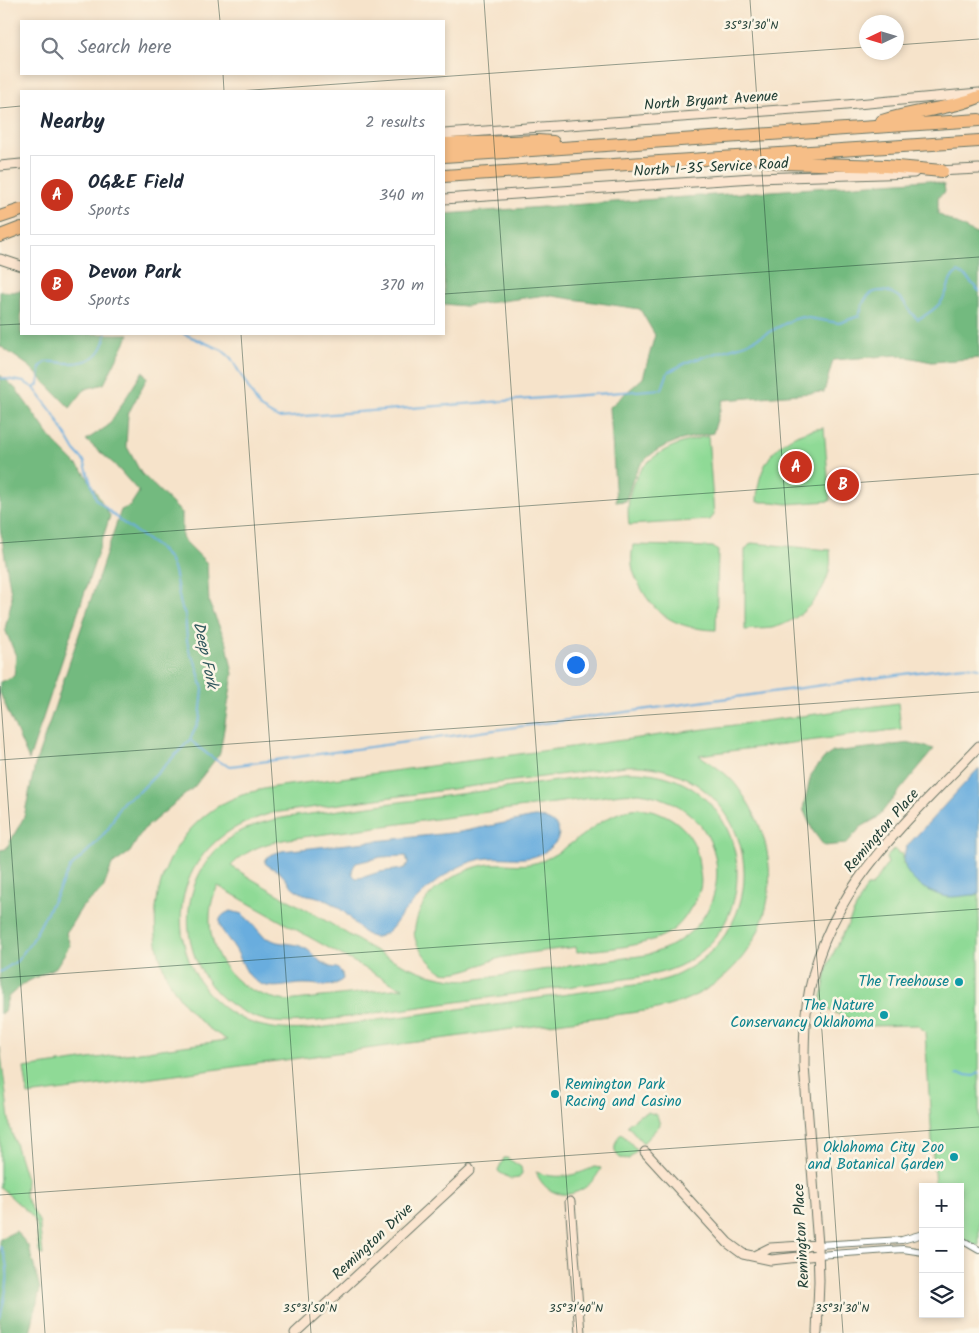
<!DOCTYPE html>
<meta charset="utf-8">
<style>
body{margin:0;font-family:Kalam,sans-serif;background:#f6f6f7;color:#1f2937}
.controls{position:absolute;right:15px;bottom:15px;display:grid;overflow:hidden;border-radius:0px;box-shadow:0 2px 8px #0003}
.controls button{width:45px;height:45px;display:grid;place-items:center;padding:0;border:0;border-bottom:1px solid #e0e1e3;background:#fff;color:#1f2937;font:25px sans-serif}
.compass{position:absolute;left:859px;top:15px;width:45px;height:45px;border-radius:50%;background:#fff;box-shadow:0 2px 8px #0003;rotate:266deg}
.you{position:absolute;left:575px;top:664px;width:18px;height:18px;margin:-12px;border:4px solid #fff;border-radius:50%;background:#1a73e8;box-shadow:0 0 0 8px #1a73e833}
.badge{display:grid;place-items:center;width:32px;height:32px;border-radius:50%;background:#c8321e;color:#fff;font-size:16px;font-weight:700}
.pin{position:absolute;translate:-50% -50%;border:2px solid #fff;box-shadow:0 1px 5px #0006}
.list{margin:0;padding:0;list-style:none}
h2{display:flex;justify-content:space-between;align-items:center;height:65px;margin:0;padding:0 20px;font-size:21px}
h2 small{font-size:16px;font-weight:400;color:#747a83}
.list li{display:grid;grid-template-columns:32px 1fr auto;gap:15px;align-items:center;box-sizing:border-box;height:80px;margin:0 10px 10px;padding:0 10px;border:1px solid #e0e1e3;border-radius:0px}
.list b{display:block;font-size:19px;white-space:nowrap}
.list p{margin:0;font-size:16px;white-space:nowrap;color:#747a83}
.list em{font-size:16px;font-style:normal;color:#747a83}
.icon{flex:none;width:28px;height:28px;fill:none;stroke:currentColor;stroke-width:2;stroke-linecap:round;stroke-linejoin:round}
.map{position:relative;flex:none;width:979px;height:1333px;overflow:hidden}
.search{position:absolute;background:#fff;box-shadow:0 2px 8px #0003;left:20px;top:20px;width:425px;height:55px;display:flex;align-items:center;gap:12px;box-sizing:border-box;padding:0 18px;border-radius:0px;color:#747a83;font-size:19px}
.panel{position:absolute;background:#fff;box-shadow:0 2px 8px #0003;left:20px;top:90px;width:425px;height:245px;border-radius:0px}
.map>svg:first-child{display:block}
.green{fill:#8fda96;stroke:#578c65;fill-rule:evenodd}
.forest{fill:#73ba7f;stroke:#497c5a}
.water{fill:#69adde;stroke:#447589;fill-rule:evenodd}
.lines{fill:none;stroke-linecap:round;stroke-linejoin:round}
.stream{stroke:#69adde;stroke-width:2}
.street-casing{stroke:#6a7768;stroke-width:8}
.secondary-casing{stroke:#6a7768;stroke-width:11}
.highway-casing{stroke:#6a7768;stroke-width:14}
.street{stroke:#fff;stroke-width:6}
.secondary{stroke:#fbe5cf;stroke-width:9}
.highway{stroke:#f6be87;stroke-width:12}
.ticks{fill:none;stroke:#1f3d34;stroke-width:1;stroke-opacity:0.45}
.culture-dot{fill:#0f9aa8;stroke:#fcf5e5;stroke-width:2}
.labels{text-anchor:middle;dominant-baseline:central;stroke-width:5;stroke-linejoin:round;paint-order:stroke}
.street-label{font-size:15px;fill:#1f3d34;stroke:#fcf5e5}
.culture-label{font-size:15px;fill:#0d838f;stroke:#fcf5e5;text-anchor:end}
.water-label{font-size:16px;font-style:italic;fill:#32595e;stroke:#fcf5e5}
.ticks-label{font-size:12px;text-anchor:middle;fill:#1f3d34;stroke:#fcf5e5;stroke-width:5;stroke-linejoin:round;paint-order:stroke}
</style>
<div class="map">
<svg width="979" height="1333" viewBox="0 0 979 1333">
<rect width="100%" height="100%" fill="#fcf5e5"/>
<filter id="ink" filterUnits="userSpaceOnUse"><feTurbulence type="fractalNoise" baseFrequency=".02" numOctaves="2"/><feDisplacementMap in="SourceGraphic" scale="10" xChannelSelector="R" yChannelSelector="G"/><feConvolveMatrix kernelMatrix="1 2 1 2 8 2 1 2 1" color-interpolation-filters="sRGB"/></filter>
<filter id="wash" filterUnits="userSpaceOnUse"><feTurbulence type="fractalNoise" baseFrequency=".0096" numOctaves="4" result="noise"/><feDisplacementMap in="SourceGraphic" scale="20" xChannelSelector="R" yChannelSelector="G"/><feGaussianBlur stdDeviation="1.12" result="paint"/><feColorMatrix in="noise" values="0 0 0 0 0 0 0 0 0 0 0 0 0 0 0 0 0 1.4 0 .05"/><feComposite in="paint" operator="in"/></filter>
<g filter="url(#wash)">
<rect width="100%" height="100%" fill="#f6e3ca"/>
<!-- green -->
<path class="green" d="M 824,428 L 830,501 L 787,504 L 773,502 L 757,502 C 757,460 782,432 824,428 Z
M 708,436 L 714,515 L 710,520 L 629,525 C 622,468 658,446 708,436 Z
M 751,543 L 830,550 C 830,555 831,561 830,566 C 826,594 800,622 772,628 C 763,629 753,629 745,630 L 745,550 Z
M 633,545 L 713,547 L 718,551 L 716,630 C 681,629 656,618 640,586 C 636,580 633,572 632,565 C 631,559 632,551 633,545 Z
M 898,703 L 901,729 L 699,755 C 713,765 729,774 739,789 C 804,878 761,989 652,1010 L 28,1095 L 24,1068 L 227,1040 C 221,1036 214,1032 208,1028 C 195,1017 184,1005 175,991 C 138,933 155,851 211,811 C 230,797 252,791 274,787 ZM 625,766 C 749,760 791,917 679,974 C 667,980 654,982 642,984 L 311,1029 C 292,1030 274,1030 255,1024 C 182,1001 156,902 210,847 C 227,829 249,820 272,813 Z
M 624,772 C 652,771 680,777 702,796 C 752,839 748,921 693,958 C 675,971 654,975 632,978 L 318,1021 C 301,1022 285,1024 268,1021 C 187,1002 161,901 222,844 C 240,828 264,821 288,817 ZM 639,793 C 738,805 745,930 646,955 L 471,980 C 415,981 367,945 321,918 C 291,901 260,885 231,866 C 247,849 266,843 288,839 L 621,794 ZM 218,886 L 395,985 L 403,988 L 286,1001 C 272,998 259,995 246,987 C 213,967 200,919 218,886 Z
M 631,809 C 653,806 678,818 690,837 C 696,845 698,856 699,866 C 700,873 702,881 700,889 C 698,896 694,903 690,909 C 685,918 679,926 670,932 C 643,948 608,948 577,952 L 576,947 C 553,950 529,952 505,957 C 488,960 461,976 443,972 C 435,970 418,949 416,941 C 414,936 414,932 415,927 C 420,900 436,886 459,874 C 469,869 480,865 491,864 C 510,863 526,868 544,860 C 575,846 597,817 631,809 Z
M 894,849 L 898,853 L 903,854 L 903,864 L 974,895 L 979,895 L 979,1246 L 960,1244 L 960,1187 L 935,1187 L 925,1032 L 918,1025 L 869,1026 L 820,1007 L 828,964 L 867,886 L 872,886 L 888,863 L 886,858 Z
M 0,1047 L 10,1127 L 26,1179 L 25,1197 L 39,1221 L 43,1255 L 41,1255 L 39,1252 L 36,1223 L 30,1214 L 0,1187 Z
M 648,1112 L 657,1115 L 660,1125 L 643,1143 L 627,1125 L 640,1115 Z
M 621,1133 L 637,1150 L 629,1159 L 620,1158 C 611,1150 615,1142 621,1133 Z
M 504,1158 L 507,1158 L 521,1167 L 522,1173 L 519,1178 L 511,1179 L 499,1172 L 498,1170 Z
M 594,1167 L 601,1168 C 588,1197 550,1207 536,1172 C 557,1180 575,1176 594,1167 Z"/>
<!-- forest -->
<path class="forest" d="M 928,180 L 944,185 L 945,192 L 938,197 L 938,214 L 976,234 L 979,233 L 979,358 L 932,362 L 898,355 L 833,360 L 824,392 L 723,400 L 713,433 C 683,439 652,444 636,472 C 631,481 629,492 626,501 L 616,502 L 610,407 L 643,378 L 655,335 L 640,309 L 546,295 L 465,306 L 444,304 L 444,214 Z
M 21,290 L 21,334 L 129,334 L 104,384 L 85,389 L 70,408 L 29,366 L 0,346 L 0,291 L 13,292 Z
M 143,371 L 147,378 L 128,414 L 126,445 L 141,473 L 182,513 L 182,538 L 207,563 L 209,603 L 227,644 L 233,674 L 220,753 L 194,787 L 143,830 L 130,852 L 112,865 L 103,889 L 82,907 L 66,933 L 70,945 L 56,967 L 23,984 L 8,997 L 4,1011 L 0,1014 L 0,850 L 6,849 L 24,817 L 35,765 L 121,510 L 130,506 L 139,492 L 114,464 L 86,440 L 108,426 Z
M 0,375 L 16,389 L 54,442 L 84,472 L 110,516 L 29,760 L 0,693 L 0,682 L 14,676 L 16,656 L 5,629 L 12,599 L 0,527 Z
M 911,743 L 934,749 L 877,818 L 861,827 L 846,844 L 824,846 L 813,831 L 803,809 L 811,775 L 824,758 L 833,752 Z
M 16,1231 L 29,1247 L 40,1289 L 30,1333 L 0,1333 L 0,1239 Z"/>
<!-- water -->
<path class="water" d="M 979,768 L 979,895 C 968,894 954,899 943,896 C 920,890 895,871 907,846 Z
M 534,817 C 553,817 569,831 551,847 C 533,864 511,856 489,858 C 476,859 461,865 450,872 C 433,883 418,897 404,912 C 399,917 395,925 390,930 C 386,933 379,938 373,937 C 361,935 353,919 344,912 C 336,905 325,899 314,896 C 309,895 304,895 300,892 C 290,888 286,877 278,871 C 273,868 269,867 265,863 C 266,854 274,854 282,851 L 460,832 ZM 406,856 L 408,863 L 405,868 C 397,871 389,870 380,872 C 371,874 365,878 356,878 C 350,873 352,869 356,863 L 381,857 Z
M 231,911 L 242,914 L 250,921 L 264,937 L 277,942 L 298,945 L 308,950 L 321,962 L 330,967 L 337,968 L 342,973 L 343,979 C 330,990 321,984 306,984 C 290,983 273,992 257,982 C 245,975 243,962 236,950 C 229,938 206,919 231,911 Z"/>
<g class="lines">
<!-- stream -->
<path class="stream" d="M 184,334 L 222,350 L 231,358 L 260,408 L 278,418 L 662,389 L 668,372 L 690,361 L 746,344 L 792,320 L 802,317 L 839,323 L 859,316 C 861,310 863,301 867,297 C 876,287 891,291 900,298 C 908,304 909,315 918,319 C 927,315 938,307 943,299 C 950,288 947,279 958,272 L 967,278 L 979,291
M 0,378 L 24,382 L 34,388 L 53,413 L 75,451 L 84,461 L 96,499 L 119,520 L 160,549 L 169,559 L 174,571 L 181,606 L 185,614 L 187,640 L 190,654 L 195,661 L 203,689 L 200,718 L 190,740 L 139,792 L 124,801 L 120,806 L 108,829 L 97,842 L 70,868 L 32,941 L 17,961 L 0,972
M 34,388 L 39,384 L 40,367 L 46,362 C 54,361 59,363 66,363 C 88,364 104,356 106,334
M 190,740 C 203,750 215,763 231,766 L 955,667 L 966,666 L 979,668
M 957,1074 L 974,1076 L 979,1073
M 0,1246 C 13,1268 6,1294 0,1318"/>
</g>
</g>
<g filter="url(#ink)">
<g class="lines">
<defs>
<path id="street" d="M 960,1239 L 979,1250
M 818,1245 L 902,1240 L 923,1234
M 818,1255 L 903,1249 L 923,1252"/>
<path id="secondary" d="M 444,134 L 835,106 L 979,93
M 0,166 L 21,164
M 937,171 L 979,169
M 444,199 L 753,178 L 914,173
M 0,259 L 21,266
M 645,1152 L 728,1243 L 743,1254 L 771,1260 L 818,1255
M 570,1202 L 580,1333
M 756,1255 L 770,1248 L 818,1245
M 295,1333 L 470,1171
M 817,1333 L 819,1281 L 818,1245 L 804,1066 C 804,1046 804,1025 807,1005 C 823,892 905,824 979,746"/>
<path id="highway" d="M 882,121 C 914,110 948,110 979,97
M 444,144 L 538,141 L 553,142
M 444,156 L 979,120
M 759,159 L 783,163 L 886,166 L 942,171
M 444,176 L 979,141
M 0,217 L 21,210
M 0,236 L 21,228"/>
</defs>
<!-- street casing -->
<use href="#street" class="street-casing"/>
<!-- secondary casing -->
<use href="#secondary" class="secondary-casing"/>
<!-- highway casing -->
<use href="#highway" class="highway-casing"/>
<!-- street -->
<use href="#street" class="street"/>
<!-- secondary -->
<use href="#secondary" class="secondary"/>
<!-- highway -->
<use href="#highway" class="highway"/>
</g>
</g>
<!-- ticks -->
<path class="ticks" d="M 218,0 L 220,21M 484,0 L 577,1333M 750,0 L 843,1333M 896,45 L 979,39M 223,74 L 224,91M 238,91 L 866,47M 0,108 L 21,106M 444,294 L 979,257M 0,325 L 21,324M 241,334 L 311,1333M 0,543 L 979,474M 0,686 L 45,1333M 0,760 L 979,692M 0,978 L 979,909M 0,1195 L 979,1127"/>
<!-- markers -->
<g class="culture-dot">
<circle cx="959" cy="982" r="5"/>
<circle cx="884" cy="1015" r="5"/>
<circle cx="555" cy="1094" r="5"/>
<circle cx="954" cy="1157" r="5"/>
</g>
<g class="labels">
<!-- street labels -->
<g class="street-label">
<text transform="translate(711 101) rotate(-4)">North Bryant Avenue</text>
<text transform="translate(711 168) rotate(-3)">North I-35 Service Road</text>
<text transform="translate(882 831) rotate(-49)">Remington Place</text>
<text transform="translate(802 1236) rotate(-93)">Remington Place</text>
<text transform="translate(373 1242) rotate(-43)">Remington Drive</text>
</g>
<!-- culture labels -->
<g class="culture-label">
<text x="949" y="982">The Treehouse</text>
<text x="874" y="1006">The Nature<tspan x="874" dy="17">Conservancy Oklahoma</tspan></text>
<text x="565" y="1085" text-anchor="start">Remington Park<tspan x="565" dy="17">Racing and Casino</tspan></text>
<text x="944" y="1148">Oklahoma City Zoo<tspan x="944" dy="17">and Botanical Garden</tspan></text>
</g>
<!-- water labels -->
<g class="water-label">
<text transform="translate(205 655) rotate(78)">Deep Fork</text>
</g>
</g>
<g class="ticks-label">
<text x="751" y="29">35°31'30"N</text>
<text x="310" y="1312">35°31'50"N</text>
<text x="576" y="1312">35°31'40"N</text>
<text x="842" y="1312">35°31'30"N</text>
</g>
</svg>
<div class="controls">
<button>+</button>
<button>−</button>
<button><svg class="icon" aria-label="layers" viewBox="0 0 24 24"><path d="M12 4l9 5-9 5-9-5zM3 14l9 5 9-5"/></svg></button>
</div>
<svg class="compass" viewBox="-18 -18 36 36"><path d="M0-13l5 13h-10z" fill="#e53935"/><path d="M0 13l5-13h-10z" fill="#747a83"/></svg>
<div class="you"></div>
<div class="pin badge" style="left:796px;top:467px">A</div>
<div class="pin badge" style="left:843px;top:485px">B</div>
<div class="search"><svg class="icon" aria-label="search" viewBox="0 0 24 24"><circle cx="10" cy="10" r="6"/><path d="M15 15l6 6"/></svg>Search here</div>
<section class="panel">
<h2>Nearby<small>2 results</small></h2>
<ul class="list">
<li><span class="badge">A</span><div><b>OG&amp;E Field</b><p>Sports</p></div><em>340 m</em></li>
<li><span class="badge">B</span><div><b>Devon Park</b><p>Sports</p></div><em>370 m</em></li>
</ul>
</section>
</div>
